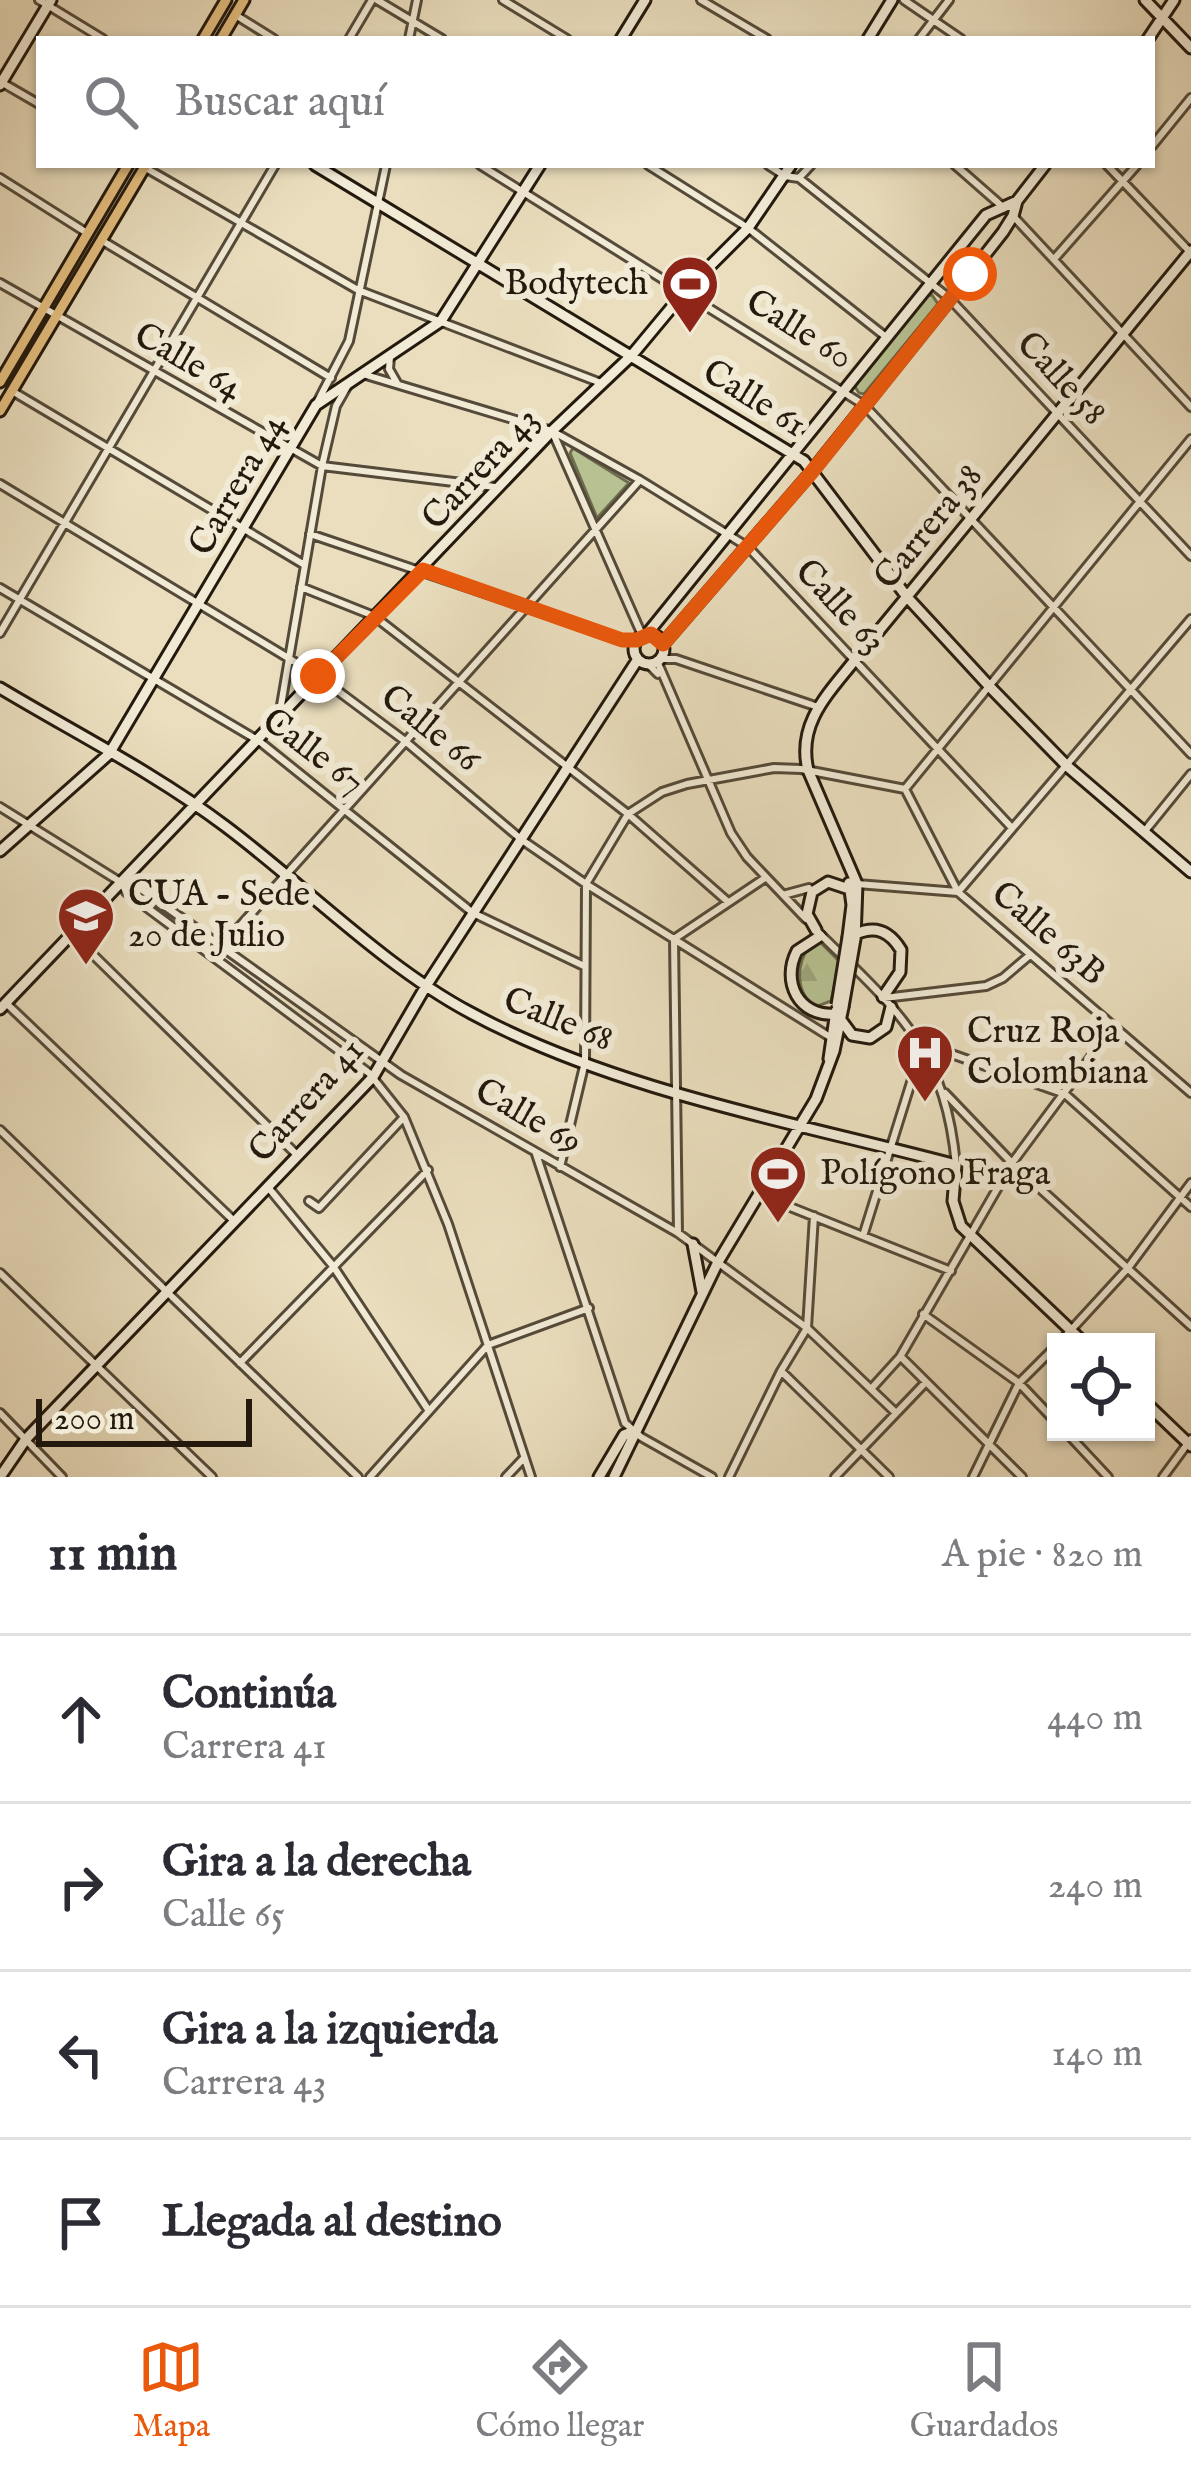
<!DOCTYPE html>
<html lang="es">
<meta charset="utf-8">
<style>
body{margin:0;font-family:"IM FELL English",serif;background:#f7f7f7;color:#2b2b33}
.controls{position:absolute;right:36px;bottom:36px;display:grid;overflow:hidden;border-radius:0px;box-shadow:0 3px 9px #0004}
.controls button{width:108px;height:108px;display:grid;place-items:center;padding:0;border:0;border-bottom:3px solid #e1e1e2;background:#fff;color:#2b2b33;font:60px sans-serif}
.scale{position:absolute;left:36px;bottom:30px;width:216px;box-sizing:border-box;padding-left:12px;border:6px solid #23190d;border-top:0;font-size:33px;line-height:42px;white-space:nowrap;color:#23190d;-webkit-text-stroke:9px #f1ead5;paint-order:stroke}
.stop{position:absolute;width:36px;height:36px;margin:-27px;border:9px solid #ea580c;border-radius:50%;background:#fff}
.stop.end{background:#ea580c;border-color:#fff;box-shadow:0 3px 12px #0008}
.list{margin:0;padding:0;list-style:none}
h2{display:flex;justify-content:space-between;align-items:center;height:156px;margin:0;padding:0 48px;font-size:51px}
h2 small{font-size:39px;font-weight:400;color:#7c7c81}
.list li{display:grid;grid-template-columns:78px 1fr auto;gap:36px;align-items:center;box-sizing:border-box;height:168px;padding:0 48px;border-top:3px solid #e1e1e2}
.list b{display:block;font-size:45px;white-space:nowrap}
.list p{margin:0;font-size:39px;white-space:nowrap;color:#7c7c81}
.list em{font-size:39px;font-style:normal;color:#7c7c81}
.icon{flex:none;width:66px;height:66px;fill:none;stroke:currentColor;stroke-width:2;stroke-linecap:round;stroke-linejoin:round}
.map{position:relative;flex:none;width:1191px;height:1477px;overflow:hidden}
.search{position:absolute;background:#fff;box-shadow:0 3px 9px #0004;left:36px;right:36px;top:36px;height:132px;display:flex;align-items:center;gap:30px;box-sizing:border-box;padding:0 42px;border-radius:0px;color:#7c7c81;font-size:45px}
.sheet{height:828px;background:#fff}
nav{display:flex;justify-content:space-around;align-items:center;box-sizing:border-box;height:168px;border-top:3px solid #e1e1e2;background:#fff;font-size:33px;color:#7c7c81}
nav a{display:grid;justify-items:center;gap:6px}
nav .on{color:#ea580c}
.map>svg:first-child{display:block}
.green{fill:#b7c191;stroke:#6d6d4f;stroke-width:3}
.forest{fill:url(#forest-firs);stroke:#6d6d4f;stroke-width:3}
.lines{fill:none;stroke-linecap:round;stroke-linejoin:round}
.street-casing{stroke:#554a39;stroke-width:12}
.secondary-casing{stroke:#23190d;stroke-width:15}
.primary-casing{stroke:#23190d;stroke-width:15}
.street{stroke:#f1ead5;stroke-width:6}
.secondary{stroke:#f1ead5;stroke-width:9}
.primary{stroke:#e5bf7f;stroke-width:9}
.secondary-bridge-casing{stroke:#23190d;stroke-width:15;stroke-linecap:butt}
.secondary-bridge{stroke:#f1ead5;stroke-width:9}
.route{stroke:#ea580c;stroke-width:15}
.labels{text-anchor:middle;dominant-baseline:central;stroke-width:12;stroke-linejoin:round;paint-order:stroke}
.poi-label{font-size:36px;fill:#23190d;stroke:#f1ead5;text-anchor:start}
.street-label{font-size:36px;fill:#23190d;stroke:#f1ead5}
</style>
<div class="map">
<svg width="1191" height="1477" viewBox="0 0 1191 1477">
<defs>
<pattern id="forest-firs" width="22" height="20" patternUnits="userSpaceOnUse" patternTransform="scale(3)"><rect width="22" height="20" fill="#b7c191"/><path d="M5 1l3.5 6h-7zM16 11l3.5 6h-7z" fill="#9da57c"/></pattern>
</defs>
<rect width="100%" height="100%" fill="#eadebe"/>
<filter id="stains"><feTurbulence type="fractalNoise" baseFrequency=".00167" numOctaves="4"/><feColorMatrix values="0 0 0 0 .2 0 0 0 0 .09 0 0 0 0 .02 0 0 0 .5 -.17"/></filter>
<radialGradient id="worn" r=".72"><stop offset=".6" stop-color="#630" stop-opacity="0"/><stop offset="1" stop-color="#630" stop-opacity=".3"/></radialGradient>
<!-- green -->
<path class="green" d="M 932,295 L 938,304 L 864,394 L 859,393 L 854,385 L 926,296 Z
M 573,448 L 629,483 L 597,518 L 570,453 Z"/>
<!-- forest -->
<path class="forest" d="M 820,942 L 840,962 L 831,1001 L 818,1006 C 797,998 796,971 805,953 Z"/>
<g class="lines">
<defs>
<path id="street" d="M 39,0 L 103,39
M 377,0 L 442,39
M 503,0 L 567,39
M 701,0 L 767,39
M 904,0 L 961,39
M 237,16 L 274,39
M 349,39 L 372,0
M 409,39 L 417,0
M 919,39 L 949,0
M 1,82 L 39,104
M 1152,146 L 1191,98
M 480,165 L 864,405 L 1191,754
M 648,165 L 748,228 L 886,337
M 768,165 L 785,176 L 799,178 L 949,298 L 1191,556
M 955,165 L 1004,208
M 1107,165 L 1189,251
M 144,167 L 358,290 L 601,383
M 0,178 L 87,233
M 799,178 L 811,165
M 1014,217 L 1191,407
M 101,240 L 331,378
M 1055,258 L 1137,165
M 0,283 L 322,466 L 495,487
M 390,357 L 389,369 L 397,383
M 366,375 L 552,431 L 640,480 L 748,547 L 1012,828
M 12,391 L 303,564
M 318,401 L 349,341 L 386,165
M 552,431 L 642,635
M 0,484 L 318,676 L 405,741 L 522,840 L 586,884 L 830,1037
M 310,534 L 623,640 L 637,640
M 301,587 L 374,616 L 628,814 L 727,901
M 0,588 L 259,741 L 473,913 L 584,966
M 0,633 L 275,165
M 660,659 L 676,659 L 818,707
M 657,661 L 731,833 L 747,857 L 806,919
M 647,663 L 658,674
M 279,717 L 322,466 L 336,406 L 348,385
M 905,789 L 1191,439
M 0,807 L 122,883 L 134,884 L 401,1075 L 678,1233 L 807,1328 L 896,1413
M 1144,832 L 1191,774
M 122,883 L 126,892 L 369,1073 L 404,1117 L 448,1224 L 531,1477
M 857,884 L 958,892 L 1191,619
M 783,895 L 809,888
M 819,933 C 898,1011 945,1048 956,1165
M 74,936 L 297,1155
M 214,955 L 640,480
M 884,998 L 986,986 L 1003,978 L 1030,955
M 6,1003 L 233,1220
M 945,1093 L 1012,1163 L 1191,1326
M 0,1130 L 358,1477
M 536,1154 L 625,1423 L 641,1437 L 712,1477
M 560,1167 L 585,1062 L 586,884 L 628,814 L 662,792 L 687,784 L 774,768 L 801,769 L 905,789 L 958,892 L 1191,1093
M 267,1186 L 333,1266 L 429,1411
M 760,1195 L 951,1271
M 309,1201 L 319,1208 L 404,1117
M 678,1233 L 674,939 L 765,878
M 863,1236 L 923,1044 L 1065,1094 L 1191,1207
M 0,1273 L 212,1477
M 923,1314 L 1019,1383 L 1056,1422
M 1060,1342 L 1128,1268 L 1191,1183
M 901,1357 L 1022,1477
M 240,1363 L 428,1170
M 781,1371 L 889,1477
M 871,1389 L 900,1357 L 1012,1163 L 1113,1027
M 0,1413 L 62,1477
M 1066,1432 L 1108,1477
M 370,1477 L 488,1345 L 589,1308
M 506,1477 L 524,1458
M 729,1477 L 781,1371 L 807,1328 L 814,1216
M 835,1477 L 925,1383
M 973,1477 L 1019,1383 L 1056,1346
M 1163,1477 L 1191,1439"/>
<path id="secondary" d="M 1145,0 L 1191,48
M 621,39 L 645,0
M 868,39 L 892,0
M 1148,39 L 1174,0
M 0,85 L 51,0
M 315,165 L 804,461 L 907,597 L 989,686 L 1067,766 L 1191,872
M 647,634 L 986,215 L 1017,201
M634 649a15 15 0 1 1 30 0a15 15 0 1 1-30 0Z
M 663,644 L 809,475 L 970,274 L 1003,232 L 1013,216 L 1017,201 L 1045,165
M 0,688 C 75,733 155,773 225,826 C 304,885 384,967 471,1013 C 615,1091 798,1123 956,1165 L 953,1201 L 961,1226 L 1083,1342
M 0,851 L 109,754 L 316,405 L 441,321 L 540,165
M 816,930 L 807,914 L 812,892 L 828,882 L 849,889
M 856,934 C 876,925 890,932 901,950 L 900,972 L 883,997
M 820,936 L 797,951 C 781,982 799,1017 835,1014
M 848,937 L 852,905 L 849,883
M 855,939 L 857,884 L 808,770 C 797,724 827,695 854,661 L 1191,251
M 0,1009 L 552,431 L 632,355 L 686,290 L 748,228 L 791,165
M 841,1020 L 852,1035 L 870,1038 L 886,1027 L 891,1007
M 829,1059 L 836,1011
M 693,1244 L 702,1292
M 1146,1403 L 1191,1446
M 0,1477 L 26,1439 L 373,1077 L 426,986 L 638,659
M 599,1477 L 624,1435 L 634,1431
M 614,1477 L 718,1262 L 816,1099 L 834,1051 L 843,1007"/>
<path id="primary" d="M 203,39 L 226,0
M 221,39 L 244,0
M 0,382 L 128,165
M 0,411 L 146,165"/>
</defs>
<!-- street casing -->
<use href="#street" class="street-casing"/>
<!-- secondary casing -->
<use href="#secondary" class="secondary-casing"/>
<!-- primary casing -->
<use href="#primary" class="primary-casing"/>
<!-- street -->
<use href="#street" class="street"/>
<!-- secondary -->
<use href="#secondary" class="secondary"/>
<!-- primary -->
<use href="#primary" class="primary"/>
<defs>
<path id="secondary-bridge" d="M 837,1005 L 848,937
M 843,1007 L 855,939"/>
</defs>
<!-- secondary-bridge casing -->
<use href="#secondary-bridge" class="secondary-bridge-casing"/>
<!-- secondary-bridge -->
<use href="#secondary-bridge" class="secondary-bridge"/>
</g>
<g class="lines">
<!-- route -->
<path class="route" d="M 318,676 L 423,570 L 622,640 L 637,640 L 651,634 L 663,644 L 811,473 L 970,274"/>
</g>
<!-- icons -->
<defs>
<symbol id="stadium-pin" viewBox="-11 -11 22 30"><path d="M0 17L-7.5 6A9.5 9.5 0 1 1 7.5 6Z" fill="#8f2418" stroke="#f1ead5"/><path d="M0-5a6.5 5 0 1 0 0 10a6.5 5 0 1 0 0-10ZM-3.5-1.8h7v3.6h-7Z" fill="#fff"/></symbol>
<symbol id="university-pin" viewBox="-11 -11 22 30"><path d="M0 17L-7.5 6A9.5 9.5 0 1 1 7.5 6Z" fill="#8f2418" stroke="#f1ead5"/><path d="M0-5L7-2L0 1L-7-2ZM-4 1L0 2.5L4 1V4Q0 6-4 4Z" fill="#fff"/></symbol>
<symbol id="hospital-pin" viewBox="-11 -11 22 30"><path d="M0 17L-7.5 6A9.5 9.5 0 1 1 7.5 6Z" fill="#8f2418" stroke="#f1ead5"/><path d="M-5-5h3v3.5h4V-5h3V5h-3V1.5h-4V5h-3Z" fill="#fff"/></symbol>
</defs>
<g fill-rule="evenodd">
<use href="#stadium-pin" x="657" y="251" width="66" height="90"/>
<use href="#university-pin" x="53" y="883" width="66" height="90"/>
<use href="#hospital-pin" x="892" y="1020" width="66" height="90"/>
<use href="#stadium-pin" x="745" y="1141" width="66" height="90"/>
</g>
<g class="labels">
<!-- poi labels -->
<g class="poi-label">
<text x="648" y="284" text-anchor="end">Bodytech</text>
<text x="128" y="895">CUA - Sede<tspan x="128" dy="41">20 de Julio</tspan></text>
<text x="967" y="1032">Cruz Roja<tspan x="967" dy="41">Colombiana</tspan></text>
<text x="820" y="1174">Polígono Fraga</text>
</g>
<!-- street labels -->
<g class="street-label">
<text transform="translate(799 330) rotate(32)">Calle 60</text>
<text transform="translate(188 362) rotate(30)">Calle 64</text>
<text transform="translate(1061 379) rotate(47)">Calle 58</text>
<text transform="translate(754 399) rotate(32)">Calle 61</text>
<text transform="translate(481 469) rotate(-47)">Carrera 43</text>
<text transform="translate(238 485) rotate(-60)">Carrera 44</text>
<text transform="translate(929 527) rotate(-51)">Carrera 38</text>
<text transform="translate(840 607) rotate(47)">Calle 63</text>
<text transform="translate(430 729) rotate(39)">Calle 66</text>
<text transform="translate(313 752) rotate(37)">Calle 67</text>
<text transform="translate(1048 934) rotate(41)">Calle 63B</text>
<text transform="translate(558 1020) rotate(22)">Calle 68</text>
<text transform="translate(307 1101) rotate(-48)">Carrera 41</text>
<text transform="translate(528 1117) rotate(30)">Calle 69</text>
</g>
</g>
<rect width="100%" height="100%" filter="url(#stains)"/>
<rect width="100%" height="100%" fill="url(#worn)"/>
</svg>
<div class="controls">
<button><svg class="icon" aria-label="locate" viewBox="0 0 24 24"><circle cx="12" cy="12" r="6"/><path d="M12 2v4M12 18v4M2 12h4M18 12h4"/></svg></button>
</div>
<div class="scale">200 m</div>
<div class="stop" style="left:970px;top:274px"></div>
<div class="stop end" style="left:318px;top:676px"></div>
<div class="search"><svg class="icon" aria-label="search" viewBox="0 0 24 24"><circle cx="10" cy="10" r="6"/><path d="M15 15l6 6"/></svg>Buscar aquí</div>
</div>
<section class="sheet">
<h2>11 min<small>A pie · 820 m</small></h2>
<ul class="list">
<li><svg class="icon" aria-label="ahead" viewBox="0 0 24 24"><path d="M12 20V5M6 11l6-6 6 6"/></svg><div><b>Continúa</b><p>Carrera 41</p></div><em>440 m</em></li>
<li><svg class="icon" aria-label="right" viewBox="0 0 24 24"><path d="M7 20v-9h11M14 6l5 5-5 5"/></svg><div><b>Gira a la derecha</b><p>Calle 65</p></div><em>240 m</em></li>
<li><svg class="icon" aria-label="left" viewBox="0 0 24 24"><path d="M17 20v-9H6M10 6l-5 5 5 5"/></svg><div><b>Gira a la izquierda</b><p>Carrera 43</p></div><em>140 m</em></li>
<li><svg class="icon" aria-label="arrive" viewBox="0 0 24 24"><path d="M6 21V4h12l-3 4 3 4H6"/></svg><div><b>Llegada al destino</b></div></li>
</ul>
</section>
<nav>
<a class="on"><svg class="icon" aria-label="map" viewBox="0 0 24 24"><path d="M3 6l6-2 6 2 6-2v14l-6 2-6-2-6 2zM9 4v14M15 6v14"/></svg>Mapa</a>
<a><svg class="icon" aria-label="directions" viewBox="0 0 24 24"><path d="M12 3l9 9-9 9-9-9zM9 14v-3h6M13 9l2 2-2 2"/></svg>Cómo llegar</a>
<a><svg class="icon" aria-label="saved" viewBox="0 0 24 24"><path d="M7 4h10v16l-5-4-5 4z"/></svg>Guardados</a>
</nav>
